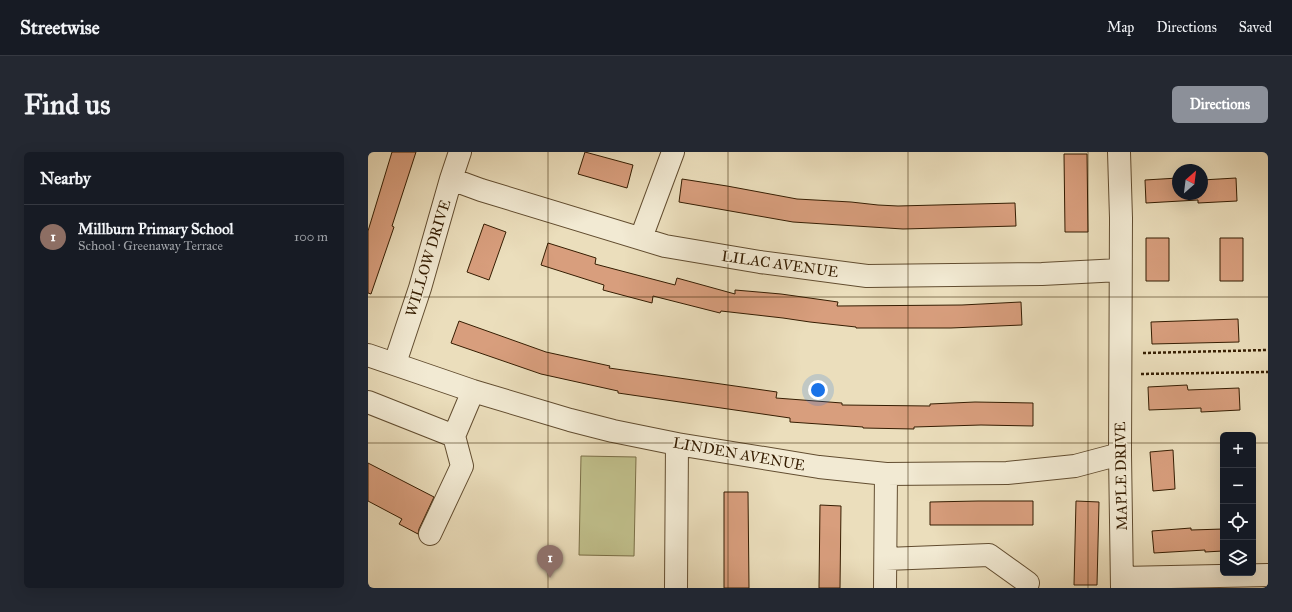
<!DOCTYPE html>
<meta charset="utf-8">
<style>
body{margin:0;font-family:"IM FELL Great Primer",serif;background:#242831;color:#f1f3f6}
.controls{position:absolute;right:12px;bottom:12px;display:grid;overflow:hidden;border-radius:6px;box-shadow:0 4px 16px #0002}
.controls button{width:36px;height:36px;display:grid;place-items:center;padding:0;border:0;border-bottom:1px solid #363941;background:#171b24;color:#f1f3f6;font:20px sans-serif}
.compass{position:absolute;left:804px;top:12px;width:36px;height:36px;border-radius:50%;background:#171b24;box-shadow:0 4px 16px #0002;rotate:28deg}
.you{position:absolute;left:450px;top:238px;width:14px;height:14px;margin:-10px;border:3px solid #fff;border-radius:50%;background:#1a73e8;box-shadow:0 0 0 6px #1a73e833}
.badge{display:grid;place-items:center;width:26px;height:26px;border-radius:50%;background:#8c9099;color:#fff;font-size:13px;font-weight:700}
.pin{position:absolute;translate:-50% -33px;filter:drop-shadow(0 1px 2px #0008)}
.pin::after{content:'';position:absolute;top:21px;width:14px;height:12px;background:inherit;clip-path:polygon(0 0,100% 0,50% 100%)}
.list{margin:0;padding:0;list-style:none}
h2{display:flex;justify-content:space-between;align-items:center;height:52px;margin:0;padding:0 16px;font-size:17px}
h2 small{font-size:13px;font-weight:400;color:#9ea1a6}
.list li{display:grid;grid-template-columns:26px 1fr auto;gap:12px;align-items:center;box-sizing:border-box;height:64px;padding:0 16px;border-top:1px solid #363941}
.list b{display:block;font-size:15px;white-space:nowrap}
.list p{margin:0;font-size:13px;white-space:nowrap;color:#9ea1a6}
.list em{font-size:13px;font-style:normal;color:#9ea1a6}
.icon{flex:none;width:22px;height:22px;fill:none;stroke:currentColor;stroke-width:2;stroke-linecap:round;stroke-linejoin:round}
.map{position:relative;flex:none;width:900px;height:436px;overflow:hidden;border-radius:6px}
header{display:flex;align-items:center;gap:24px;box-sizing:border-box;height:56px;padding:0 20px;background:#171b24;border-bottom:1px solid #363941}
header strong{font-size:19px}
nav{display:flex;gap:22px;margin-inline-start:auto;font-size:14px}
.intro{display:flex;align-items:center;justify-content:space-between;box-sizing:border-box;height:96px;padding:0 24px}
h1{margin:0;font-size:28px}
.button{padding:10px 18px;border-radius:6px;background:#8c9099;color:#fff;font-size:14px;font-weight:700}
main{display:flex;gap:24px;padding:0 24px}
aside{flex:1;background:#171b24;border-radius:6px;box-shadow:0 4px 16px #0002}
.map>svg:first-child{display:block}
.grass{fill:#c0bf8b;stroke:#7a6e46}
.building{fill:#d89e7d;stroke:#351d02}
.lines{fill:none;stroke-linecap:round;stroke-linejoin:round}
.minor-casing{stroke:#624d30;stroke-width:24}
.path{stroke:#351d02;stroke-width:2.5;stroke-dasharray:3 2;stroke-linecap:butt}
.minor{stroke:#f2ead3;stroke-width:22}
.grid{fill:none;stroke:#351d02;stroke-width:1;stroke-opacity:0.55}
.labels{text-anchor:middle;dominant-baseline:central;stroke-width:3.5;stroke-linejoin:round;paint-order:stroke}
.street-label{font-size:15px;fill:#351d02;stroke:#f2ead3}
</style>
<header>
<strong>Streetwise</strong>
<nav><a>Map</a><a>Directions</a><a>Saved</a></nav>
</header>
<div class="intro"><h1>Find us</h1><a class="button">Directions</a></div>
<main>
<aside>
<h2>Nearby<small></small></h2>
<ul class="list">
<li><span class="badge" style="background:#8d6e63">1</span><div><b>Millburn Primary School</b><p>School · Greenaway Terrace</p></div><em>100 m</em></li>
</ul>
</aside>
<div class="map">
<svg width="900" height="436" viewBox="0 0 900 436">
<rect width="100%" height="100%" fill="#ebdebc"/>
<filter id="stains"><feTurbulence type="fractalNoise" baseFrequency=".005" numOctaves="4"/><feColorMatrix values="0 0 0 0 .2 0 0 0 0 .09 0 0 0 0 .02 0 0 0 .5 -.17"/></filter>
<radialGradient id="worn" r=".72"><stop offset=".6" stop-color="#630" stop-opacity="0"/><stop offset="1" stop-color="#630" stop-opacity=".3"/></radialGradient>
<!-- grass -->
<path class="grass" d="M 213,304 L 268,305 L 266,404 L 211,403 Z"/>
<!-- building -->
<path class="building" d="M 24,0 L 48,0 L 24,74 L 26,75 L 3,142 L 0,141 L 0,79 Z
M 217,0 L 265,13 L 259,36 L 210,22 Z
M 696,2 L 719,2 L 720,80 L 697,80 Z
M 810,26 L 810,42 L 834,42 L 834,28 L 868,26 L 869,49 L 830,51 L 830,48 L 778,51 L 777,28 Z
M 314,27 L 359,34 L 429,47 L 483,50 L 510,53 L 530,54 L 647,51 L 648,74 L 535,77 L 425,70 L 311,50 Z
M 116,72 L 138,80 L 121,128 L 99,120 Z
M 778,86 L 801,86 L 801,129 L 778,129 Z
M 852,86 L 875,86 L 875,129 L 852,129 Z
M 180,91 L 228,106 L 227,112 L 265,122 L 307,133 L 309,126 L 367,142 L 367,138 L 413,142 L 470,150 L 469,154 L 594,153 L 653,150 L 654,173 L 583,176 L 488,176 L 488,175 L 442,170 L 415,166 L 353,159 L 352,161 L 285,144 L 284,151 L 235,138 L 236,133 L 173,113 Z
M 870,167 L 871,190 L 784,192 L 783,170 Z
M 91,169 L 178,200 L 242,214 L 241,216 L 409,240 L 408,246 L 474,251 L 474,253 L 562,254 L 562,252 L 607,250 L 665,251 L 665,274 L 613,273 L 546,275 L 546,277 L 495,276 L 495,275 L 422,270 L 422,266 L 250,241 L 250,239 L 173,222 L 83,191 Z
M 819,233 L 820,238 L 871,236 L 872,258 L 833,260 L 833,256 L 781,258 L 780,235 Z
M 805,298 L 807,337 L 785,339 L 782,300 Z
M 0,311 L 66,345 L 51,377 L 50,382 L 31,372 L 34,367 L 0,349 Z
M 356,340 L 380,340 L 381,436 L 356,436 Z
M 610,349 L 665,349 L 665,373 L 562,373 L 562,350 Z
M 708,349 L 731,350 L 729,433 L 706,433 Z
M 452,353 L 473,354 L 472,436 L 451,436 Z
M 823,376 L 823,378 L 855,377 L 855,399 L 837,400 L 837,398 L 786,401 L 784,379 Z"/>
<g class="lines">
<defs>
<path id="minor" d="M 751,0 L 753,66 L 752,302 L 754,436
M 83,27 L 113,38 L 297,94 L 392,110 L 499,124 L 674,122 L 752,118
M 273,86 L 305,0
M 0,203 L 105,239 L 202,268 L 245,279 L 309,292 L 451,315 L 518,322 L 639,321 L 707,314 L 752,302
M 27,211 L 52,136 L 83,27 L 92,0
M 0,250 L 86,284
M 62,382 L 94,314 L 86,284 L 105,239
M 518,407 L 621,403 L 660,431 L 658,436
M 754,426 L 900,423
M 308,436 L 309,292
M 517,436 L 518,322"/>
</defs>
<!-- minor casing -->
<use href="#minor" class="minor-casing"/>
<!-- path -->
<path class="path" d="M 775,201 L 900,198
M 773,222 L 900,220"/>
<!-- minor -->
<use href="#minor" class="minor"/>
</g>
<!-- grid -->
<path class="grid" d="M 180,0 L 180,436M 360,0 L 360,436M 540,0 L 540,436M 720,0 L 720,436M 0,145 L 900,145M 0,291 L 855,291M 885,291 L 900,291"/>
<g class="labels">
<!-- street labels -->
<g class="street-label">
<text transform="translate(60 106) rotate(-73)">WILLOW DRIVE</text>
<text transform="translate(412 112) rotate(8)">LILAC AVENUE</text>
<text transform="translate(371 302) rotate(10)">LINDEN AVENUE</text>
<text transform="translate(753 324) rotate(-91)">MAPLE DRIVE</text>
</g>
</g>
<rect width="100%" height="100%" filter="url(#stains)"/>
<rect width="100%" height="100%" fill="url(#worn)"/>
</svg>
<div class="controls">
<button>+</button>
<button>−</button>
<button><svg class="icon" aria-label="locate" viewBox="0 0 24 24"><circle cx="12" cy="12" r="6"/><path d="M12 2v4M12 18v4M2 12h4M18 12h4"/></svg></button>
<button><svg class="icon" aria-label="layers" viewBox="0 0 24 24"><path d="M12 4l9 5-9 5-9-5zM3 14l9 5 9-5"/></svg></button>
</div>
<svg class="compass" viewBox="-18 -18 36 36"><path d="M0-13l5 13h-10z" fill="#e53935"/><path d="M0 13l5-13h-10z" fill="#9ea1a6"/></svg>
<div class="you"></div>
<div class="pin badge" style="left:182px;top:426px;background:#8d6e63">1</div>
</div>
</main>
